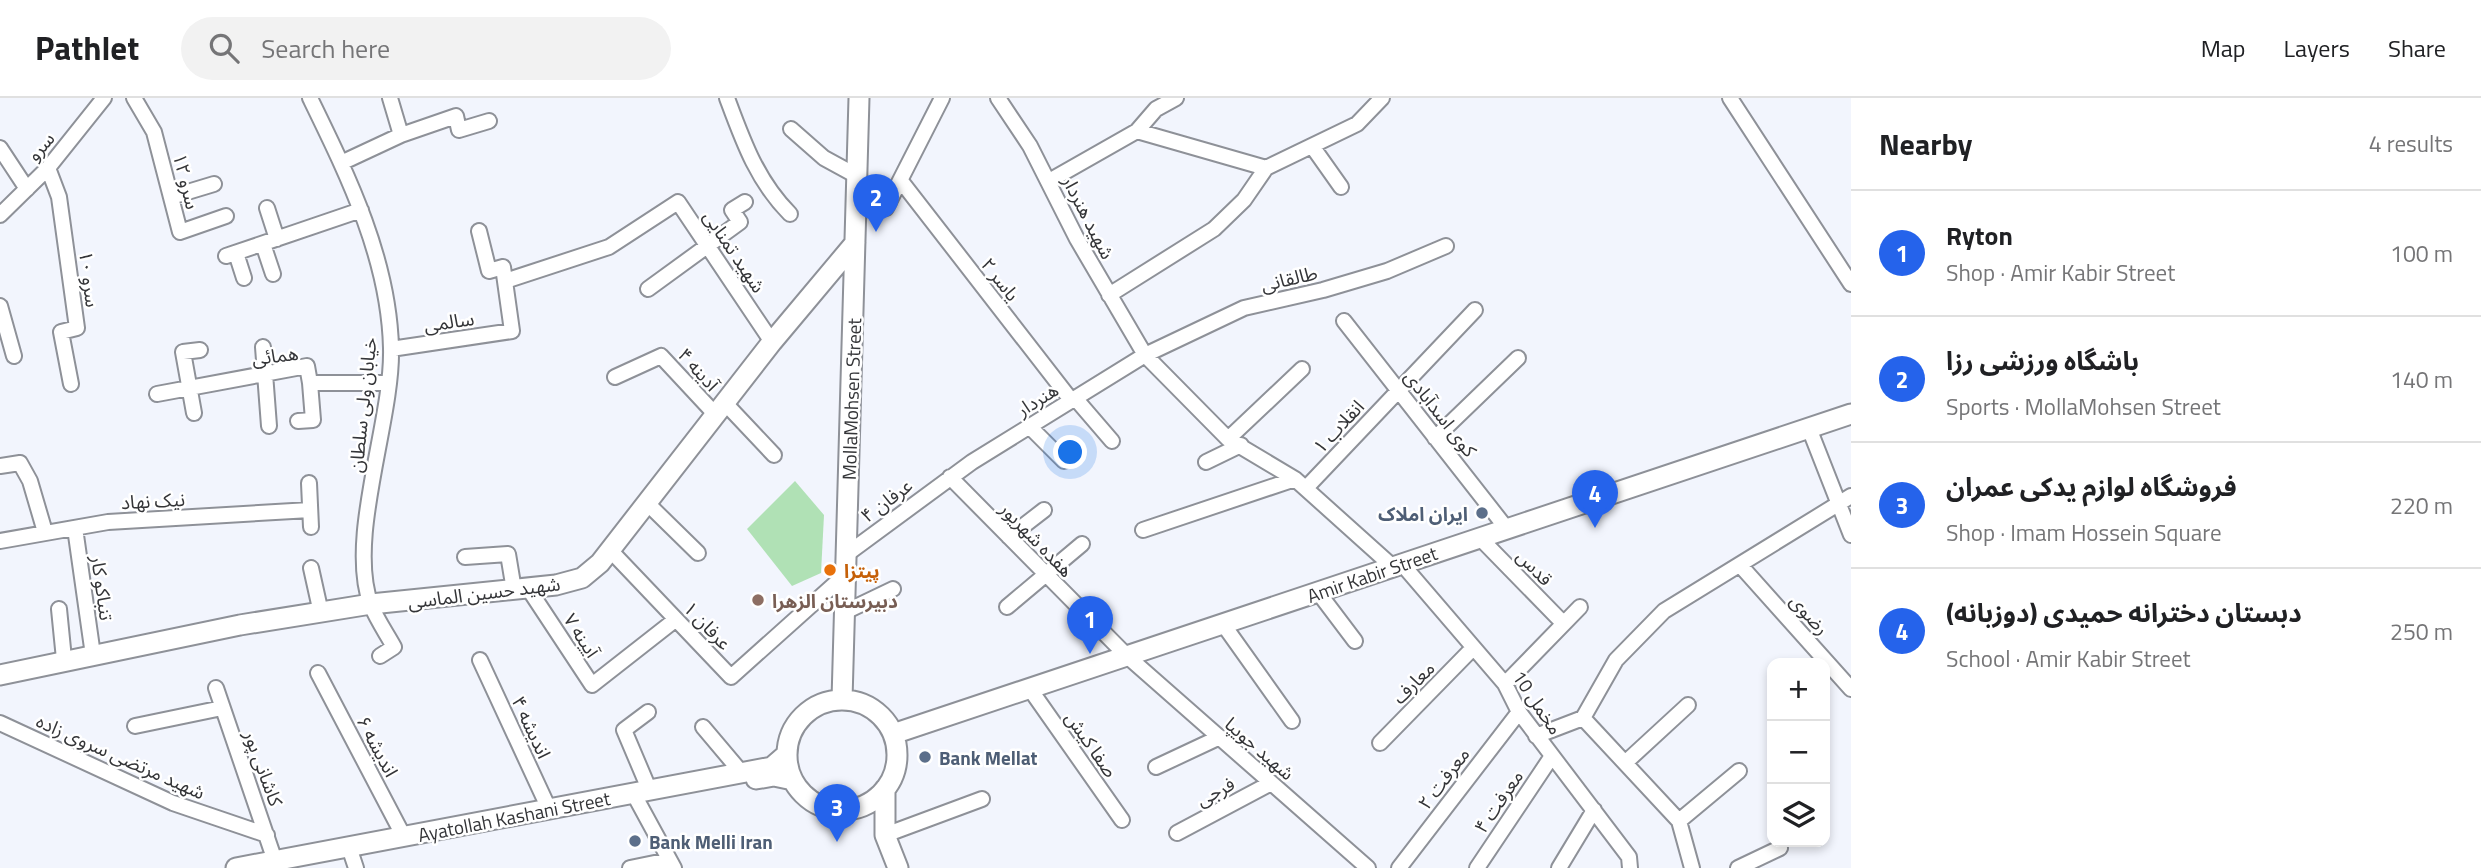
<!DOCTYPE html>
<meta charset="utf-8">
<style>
body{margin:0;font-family:"Titillium Web","Noto Sans Arabic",sans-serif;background:#f2f2f2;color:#202124}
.controls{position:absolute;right:21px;bottom:21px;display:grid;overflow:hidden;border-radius:14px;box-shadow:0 4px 10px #0003}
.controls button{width:63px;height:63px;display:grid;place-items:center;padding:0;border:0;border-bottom:2px solid #e0e0e0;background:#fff;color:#202124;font:35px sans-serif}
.you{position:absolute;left:1071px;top:355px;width:24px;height:24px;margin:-18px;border:5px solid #fff;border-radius:50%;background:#1a73e8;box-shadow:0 0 0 10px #1a73e833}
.badge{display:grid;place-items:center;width:46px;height:46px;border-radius:50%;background:#2563eb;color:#fff;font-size:23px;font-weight:700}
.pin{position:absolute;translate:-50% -58px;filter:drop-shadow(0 2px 4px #0008)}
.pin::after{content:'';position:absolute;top:37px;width:24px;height:21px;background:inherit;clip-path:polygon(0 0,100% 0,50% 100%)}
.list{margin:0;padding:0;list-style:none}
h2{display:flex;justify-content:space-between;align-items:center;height:91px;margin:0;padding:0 28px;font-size:30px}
h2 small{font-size:23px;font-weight:400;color:#757577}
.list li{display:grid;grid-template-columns:46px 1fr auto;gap:21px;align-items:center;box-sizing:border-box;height:126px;padding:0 28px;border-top:2px solid #e0e0e0}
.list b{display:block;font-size:26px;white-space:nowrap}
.list p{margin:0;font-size:23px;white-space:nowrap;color:#757577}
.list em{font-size:23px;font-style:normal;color:#757577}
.icon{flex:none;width:38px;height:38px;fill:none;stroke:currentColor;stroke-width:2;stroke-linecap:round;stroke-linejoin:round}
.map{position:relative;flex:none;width:1851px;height:770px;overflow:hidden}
header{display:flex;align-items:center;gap:42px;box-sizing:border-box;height:98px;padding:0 35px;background:#fff;border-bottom:2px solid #e0e0e0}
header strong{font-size:33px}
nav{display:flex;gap:38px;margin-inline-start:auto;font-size:24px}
.search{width:490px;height:63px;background:#f2f2f2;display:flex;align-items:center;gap:18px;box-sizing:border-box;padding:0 24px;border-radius:38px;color:#757577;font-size:26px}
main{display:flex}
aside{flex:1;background:#fff}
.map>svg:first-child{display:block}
.green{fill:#b0e1b5}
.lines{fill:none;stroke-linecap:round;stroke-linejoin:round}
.street-casing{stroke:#8e9198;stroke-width:18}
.secondary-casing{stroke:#8e9198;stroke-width:23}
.street{stroke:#fff;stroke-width:14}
.secondary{stroke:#fff;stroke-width:19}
.service-dot{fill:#5c6f8a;stroke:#fff;stroke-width:2.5}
.food-dot{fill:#e8710a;stroke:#fff;stroke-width:2.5}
.education-dot{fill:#8d6e63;stroke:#fff;stroke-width:2.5}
.labels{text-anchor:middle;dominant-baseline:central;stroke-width:5;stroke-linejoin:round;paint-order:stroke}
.street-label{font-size:19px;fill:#343538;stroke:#fff}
.service-label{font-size:19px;font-weight:bold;fill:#4e5e75;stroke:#fff;text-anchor:start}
.food-label{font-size:19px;font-weight:bold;fill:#c56008;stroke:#fff;text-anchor:start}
.education-label{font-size:19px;font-weight:bold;fill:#785e54;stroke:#fff;text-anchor:start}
</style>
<header>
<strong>Pathlet</strong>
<div class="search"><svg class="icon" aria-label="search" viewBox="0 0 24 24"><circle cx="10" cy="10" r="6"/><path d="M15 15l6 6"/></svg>Search here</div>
<nav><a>Map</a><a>Layers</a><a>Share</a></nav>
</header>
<main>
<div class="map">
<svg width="1851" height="770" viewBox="0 0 1851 770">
<rect width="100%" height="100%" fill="#f2f5fd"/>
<!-- green -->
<path class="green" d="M 795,383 L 824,417 L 821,475 L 792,488 L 747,431 Z"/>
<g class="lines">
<defs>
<path id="street" d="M 134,0 L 154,34 L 180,134 L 226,118
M 310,0 C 348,78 389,161 391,250 C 393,323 346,440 371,507 C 377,522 387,536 394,549 L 380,558
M 727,0 C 743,43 757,83 790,116
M 998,0 L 1030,48 L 1077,141 L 1145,257 L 1228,341 L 1295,381 L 1393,469
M 1730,0 L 1851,186
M 791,31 L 824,60 L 857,78
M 1137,33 L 1266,70
M 401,37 L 456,18 L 459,32 L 489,23
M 1312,48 L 1341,89
M 0,50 L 27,91
M 341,65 L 401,37 L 390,0
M 48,70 L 59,99 L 77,230 L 61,234 L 71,286
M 901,83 L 1071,302
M 1049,83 L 1137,33 L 1156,11 L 1176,0
M 171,99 L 214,86
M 267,110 L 277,141
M 856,110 L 886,110 L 942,0
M 0,117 L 48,70 L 104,0
M 263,146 L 273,176
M 236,155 L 244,180
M 226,158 L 361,112
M 505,183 L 609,149 L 678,104 L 772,244
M 648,191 L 740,124 L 732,112 L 745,104
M 1109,197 L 1214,131 L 1244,102 L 1266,70 L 1357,26 L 1382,0
M 0,208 L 14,258
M 1344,223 L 1507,431
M 263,249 L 269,328
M 391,251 L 512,233 L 503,169 L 489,173 L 479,133
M 615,279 L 661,258 L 715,316
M 157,296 L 307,268 L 310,285 L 388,285
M 1075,300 L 1112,343
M 724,304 L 774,357
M 194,315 L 183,254 L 200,252
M 298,323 L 313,322 L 310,285
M 1029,328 L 1064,363
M 1809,330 L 1851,437
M 1435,340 L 1518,260
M 1228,341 L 1302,271
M 1206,364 L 1241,347
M 0,368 L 20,365 L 30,383 L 45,434
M 950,379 L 1127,558 L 1368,770
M 309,385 L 311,429
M 1306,390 L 1475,212
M 647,405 L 698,455
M 75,430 L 93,557
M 1143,432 L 1295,381
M 1009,439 L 1044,412
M 1480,440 L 1563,525
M 0,443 L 108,424 L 310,412
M 610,452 L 731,579 L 846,476
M 847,456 L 972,364 L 1145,257 L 1244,210 L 1323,192 L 1387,173 L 1446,148
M 465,459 L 508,456 L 514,492
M 1402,466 L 1505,586 L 1519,614 L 1629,759 L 1630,770
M 1740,467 L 1851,591
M 311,470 L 321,515
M 528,490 L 592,587 L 675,522
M 1318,494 L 1355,543
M 1007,509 L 1082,446
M 59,511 L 64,561
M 845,514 L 893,491
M 1223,526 L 1292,623
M 480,562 L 549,711
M 318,575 L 404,739
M 1505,586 L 1580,509
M 216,590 L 275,763
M 1030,591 L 1122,722
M 648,614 L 624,632 L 649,691
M 1583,620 L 1679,723 L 1692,770
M 0,625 L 173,705 L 267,737
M 135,628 L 222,610
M 703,629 L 741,674
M 1536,638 L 1583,620 L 1616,562 L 1664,513 L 1851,398
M 1380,645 L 1473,550
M 1625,665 L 1688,607
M 1156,669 L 1220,639
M 637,702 L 674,770
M 1679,723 L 1739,673
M 1177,735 L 1271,685
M 885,737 L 982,701
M 351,755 L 356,770
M 630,770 L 669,762
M 1399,770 L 1519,614
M 1477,770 L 1552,658
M 1559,770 L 1594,712
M 1738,770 L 1780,750"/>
<path id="secondary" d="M 0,577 L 240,527 L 371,506 L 556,487 L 582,480 L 600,465 L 772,244 L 855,145
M 842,602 L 859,0
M787 657a55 55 0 1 1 110 0a55 55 0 1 1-110 0Z
M 893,636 L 1851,316
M 756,681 L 774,678 L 793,682
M 885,691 L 885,737 L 898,770
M 236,770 L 772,669 L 787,656"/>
</defs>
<!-- street casing -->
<use href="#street" class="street-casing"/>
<!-- secondary casing -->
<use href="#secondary" class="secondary-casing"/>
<!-- street -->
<use href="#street" class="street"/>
<!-- secondary -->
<use href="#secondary" class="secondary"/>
</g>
<!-- markers -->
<g class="service-dot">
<circle cx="1482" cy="415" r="7"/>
<circle cx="925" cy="659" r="7"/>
<circle cx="635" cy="743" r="7"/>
</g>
<circle class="food-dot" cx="830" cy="472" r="7"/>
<circle class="education-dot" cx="758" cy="502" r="7"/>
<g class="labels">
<!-- street labels -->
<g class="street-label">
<text transform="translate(40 48) rotate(-49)">سرو</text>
<text transform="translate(187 83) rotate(76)">سرو ۱۲</text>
<text transform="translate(1089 119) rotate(63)">شهید هنردار</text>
<text transform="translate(735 153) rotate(56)">شهید تمنایی</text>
<text transform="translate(1289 180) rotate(-13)">طالقانی</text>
<text transform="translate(90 181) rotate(83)">سرو ۱۰</text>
<text transform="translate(1001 181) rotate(52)">یاسر ۲</text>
<text transform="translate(449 223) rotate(-8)">سالمی</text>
<text transform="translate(275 257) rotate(-7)">همائی</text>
<text transform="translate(699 271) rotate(48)">آدینه ۴</text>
<text transform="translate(851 301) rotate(-88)">MollaMohsen Street</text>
<text transform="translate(1037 301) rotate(-32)">هنردار</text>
<text transform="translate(362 307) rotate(-84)">خیابان ولی سلطان</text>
<text transform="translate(1441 315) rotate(52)">کوی اسدآبادی</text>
<text transform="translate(1338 328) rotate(-47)">انقلاب ۱</text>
<text transform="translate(153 402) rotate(-3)">نیک نهاد</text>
<text transform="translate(886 402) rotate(-37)">عرفان ۴</text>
<text transform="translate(1037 441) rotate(46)">هفده شهریور</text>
<text transform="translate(1535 469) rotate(46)">قدس</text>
<text transform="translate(1372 476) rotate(-19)">Amir Kabir Street</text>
<text transform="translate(103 490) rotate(82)">تنباکو کار</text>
<text transform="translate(484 494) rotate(-7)">شهید حسین الماسی</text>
<text transform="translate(1810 516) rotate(48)">رضوی</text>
<text transform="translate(708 527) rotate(46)">عرفان ۱</text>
<text transform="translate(582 537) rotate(57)">آیینه ۷</text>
<text transform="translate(1413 584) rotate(-45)">معارف</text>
<text transform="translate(1538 604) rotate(56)">مخمل 10</text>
<text transform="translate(532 629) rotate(65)">اندیشه ۴</text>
<text transform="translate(1092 646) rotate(55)">صفا کیش</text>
<text transform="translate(378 648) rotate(62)">اندیشه ۶</text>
<text transform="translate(1260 650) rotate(41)">شهید جویپا</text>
<text transform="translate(121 658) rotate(24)">شهید مرتضی سروی زاده</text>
<text transform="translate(264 670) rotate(70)">کاشانی پور</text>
<text transform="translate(1443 680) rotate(-53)">معرفت ۲</text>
<text transform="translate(1215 693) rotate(-28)">فرجی</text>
<text transform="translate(1498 703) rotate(-56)">معرفت ۴</text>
<text transform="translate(514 718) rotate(-11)">Ayatollah Kashani Street</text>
</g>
<!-- service labels -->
<g class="service-label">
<text x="1468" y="415" text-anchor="end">ایران املاک</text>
<text x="939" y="659">Bank Mellat</text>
<text x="649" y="743">Bank Melli Iran</text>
</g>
<!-- food labels -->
<g class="food-label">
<text x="844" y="472">پیتزا</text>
</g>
<!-- education labels -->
<g class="education-label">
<text x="772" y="502">دبیرستان الزهرا</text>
</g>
</g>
</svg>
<div class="controls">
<button>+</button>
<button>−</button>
<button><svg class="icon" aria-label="layers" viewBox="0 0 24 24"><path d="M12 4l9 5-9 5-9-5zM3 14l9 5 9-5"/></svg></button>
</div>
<div class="you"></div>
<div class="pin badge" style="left:1090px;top:556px">1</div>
<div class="pin badge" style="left:876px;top:134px">2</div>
<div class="pin badge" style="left:837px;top:744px">3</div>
<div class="pin badge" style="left:1595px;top:430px">4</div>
</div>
<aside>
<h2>Nearby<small>4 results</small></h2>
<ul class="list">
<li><span class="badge">1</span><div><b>Ryton</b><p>Shop · Amir Kabir Street</p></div><em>100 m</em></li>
<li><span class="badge">2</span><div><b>باشگاه ورزشی رزا</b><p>Sports · MollaMohsen Street</p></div><em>140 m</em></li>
<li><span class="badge">3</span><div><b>فروشگاه لوازم یدکی عمران</b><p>Shop · Imam Hossein Square</p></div><em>220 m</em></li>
<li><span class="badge">4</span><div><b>دبستان دخترانه حمیدی (دوزبانه)</b><p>School · Amir Kabir Street</p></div><em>250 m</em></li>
</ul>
</aside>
</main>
